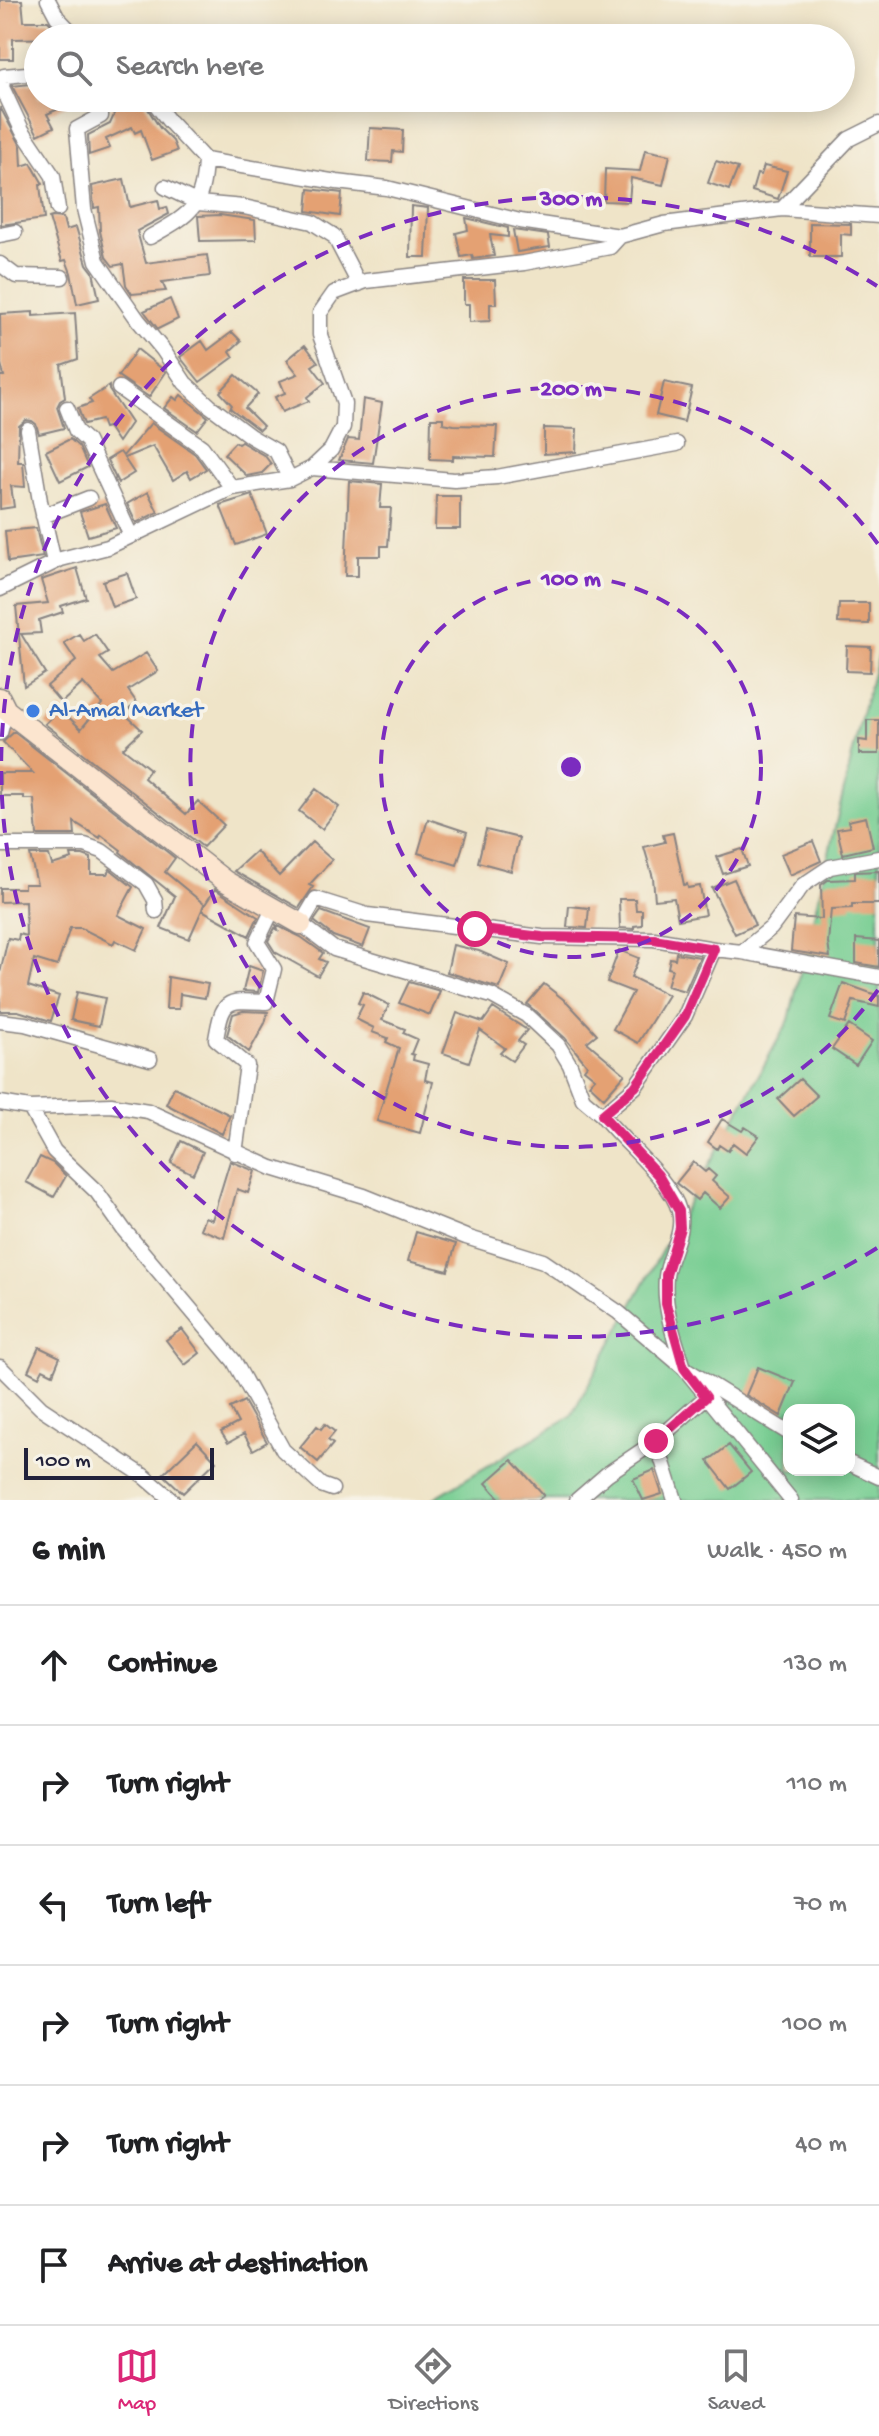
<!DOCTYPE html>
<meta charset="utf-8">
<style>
body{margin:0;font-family:"Gochi Hand",sans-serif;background:#f2f2f2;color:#202124}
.controls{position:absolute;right:24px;bottom:24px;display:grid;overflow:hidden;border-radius:16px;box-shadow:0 4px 20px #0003}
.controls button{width:72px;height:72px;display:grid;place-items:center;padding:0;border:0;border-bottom:2px solid #e0e0e0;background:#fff;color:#202124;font:40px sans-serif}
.scale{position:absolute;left:24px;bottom:20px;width:190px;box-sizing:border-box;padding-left:8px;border:4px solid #22223b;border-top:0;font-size:22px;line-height:28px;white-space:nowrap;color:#22223b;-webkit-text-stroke:6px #f7f3e8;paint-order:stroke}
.stop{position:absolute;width:24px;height:24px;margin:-18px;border:6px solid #db2777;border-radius:50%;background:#fff}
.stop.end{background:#db2777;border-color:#fff;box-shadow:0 2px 8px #0008}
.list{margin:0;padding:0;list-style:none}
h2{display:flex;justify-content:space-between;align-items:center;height:104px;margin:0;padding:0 32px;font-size:34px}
h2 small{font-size:26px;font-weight:400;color:#757577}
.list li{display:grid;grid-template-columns:52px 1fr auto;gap:24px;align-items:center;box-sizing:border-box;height:120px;padding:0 32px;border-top:2px solid #e0e0e0}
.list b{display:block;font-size:30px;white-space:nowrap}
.list em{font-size:26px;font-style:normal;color:#757577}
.icon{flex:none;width:44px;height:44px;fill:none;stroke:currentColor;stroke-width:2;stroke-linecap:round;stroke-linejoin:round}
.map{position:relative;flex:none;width:879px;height:1500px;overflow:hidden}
.search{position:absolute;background:#fff;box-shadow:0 4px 20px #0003;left:24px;right:24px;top:24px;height:88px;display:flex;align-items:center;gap:20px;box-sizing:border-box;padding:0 28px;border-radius:44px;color:#757577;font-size:30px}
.sheet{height:824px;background:#fff}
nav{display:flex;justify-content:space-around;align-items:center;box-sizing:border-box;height:112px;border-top:2px solid #e0e0e0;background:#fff;font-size:22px;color:#757577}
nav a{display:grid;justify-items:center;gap:4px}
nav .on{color:#db2777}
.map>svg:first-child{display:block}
.green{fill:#78ce93;stroke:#4d7867;stroke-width:2;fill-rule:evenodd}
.building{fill:#e4a173}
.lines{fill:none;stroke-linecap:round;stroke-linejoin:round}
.street-casing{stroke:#888382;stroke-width:17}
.secondary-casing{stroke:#888382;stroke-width:23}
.street{stroke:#fff;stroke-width:14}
.secondary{stroke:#fce5cf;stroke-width:20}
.route{stroke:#db2777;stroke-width:10}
.ring{fill:none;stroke:#7b2cbf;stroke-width:4;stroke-dasharray:14 10}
.shop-dot{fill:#3f7fe0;stroke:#f7f3e8;stroke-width:3}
.labels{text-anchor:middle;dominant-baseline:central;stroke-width:7;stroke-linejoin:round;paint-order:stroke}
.shop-label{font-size:24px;fill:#366cbe;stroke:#f7f3e8;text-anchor:start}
.centre{fill:#7b2cbf;stroke:#f7f3e8;stroke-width:4}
.ring-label{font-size:24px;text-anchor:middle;font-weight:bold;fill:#7b2cbf;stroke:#f7f3e8;stroke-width:7;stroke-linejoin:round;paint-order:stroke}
</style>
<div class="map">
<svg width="879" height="1500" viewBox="0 0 879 1500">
<rect width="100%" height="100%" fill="#f7f3e8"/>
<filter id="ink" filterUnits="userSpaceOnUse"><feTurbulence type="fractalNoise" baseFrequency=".0125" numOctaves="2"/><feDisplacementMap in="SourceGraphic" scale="16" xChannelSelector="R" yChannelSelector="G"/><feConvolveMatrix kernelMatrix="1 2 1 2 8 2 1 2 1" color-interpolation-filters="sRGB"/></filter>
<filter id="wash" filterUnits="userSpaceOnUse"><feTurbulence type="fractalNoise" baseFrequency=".006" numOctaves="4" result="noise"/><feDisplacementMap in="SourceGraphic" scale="32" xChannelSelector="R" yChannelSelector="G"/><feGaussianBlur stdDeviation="1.8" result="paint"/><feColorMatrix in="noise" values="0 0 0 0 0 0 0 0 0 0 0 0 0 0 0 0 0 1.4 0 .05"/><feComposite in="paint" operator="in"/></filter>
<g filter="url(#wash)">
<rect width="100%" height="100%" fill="#efe4c8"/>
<!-- green -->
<path class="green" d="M 879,652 L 879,1500 L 431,1500 L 571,1416 L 789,1020 L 863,710 ZM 789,1410 L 849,1410 L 849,1470 L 789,1470 Z"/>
<g id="blocks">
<!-- building -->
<path class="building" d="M 0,0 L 22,0 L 24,21 L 48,21 L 60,34 L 60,38 L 13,39 L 13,59 L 0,59 Z
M 38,83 L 38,98 L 83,98 L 47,114 L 54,127 L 38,135 L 12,86 Z
M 134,98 L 141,98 L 160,128 L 173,141 L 177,151 L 152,160 L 141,130 L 135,133 L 132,127 L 106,139 L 110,148 L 89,155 L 88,135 L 110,124 L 114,115 L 111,108 Z
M 0,107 L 21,146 L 22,166 L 31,163 L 43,184 L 40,185 L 44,219 L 1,225 Z
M 370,128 L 403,130 L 402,152 L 393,151 L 392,162 L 368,161 Z
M 645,150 L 670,155 L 663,185 L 631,178 L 629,202 L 604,201 L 605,169 L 640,171 Z
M 716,161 L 738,168 L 729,190 L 708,183 Z
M 764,166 L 787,171 L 778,199 L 752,191 L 757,174 L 761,175 Z
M 124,179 L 130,207 L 158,200 L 160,209 L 167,207 L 169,214 L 137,231 L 146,263 L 207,255 L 210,276 L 162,282 L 166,291 L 132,294 L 126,285 L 123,264 L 113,266 L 106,257 L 100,231 L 99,207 L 94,208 L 92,186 Z
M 309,189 L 342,193 L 340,216 L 307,211 Z
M 411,206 L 428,208 L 426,257 L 410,257 Z
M 220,215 L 255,220 L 256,240 L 200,241 L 198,216 Z
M 52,217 L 63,218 L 66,230 L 76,227 L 87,264 L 93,272 L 99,299 L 77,304 L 71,273 L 66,260 L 62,261 L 49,218 Z
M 466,218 L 508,228 L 508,237 L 490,235 L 494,256 L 473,259 L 472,255 L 461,257 L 456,233 L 468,230 Z
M 810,223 L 851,224 L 851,235 L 841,234 L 841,257 L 810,257 Z
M 513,230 L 548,235 L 550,247 L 517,252 Z
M 464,280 L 495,280 L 496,304 L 490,304 L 490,321 L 469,322 L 469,304 L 464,304 Z
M 170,299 L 178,319 L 158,329 L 144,311 Z
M 33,312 L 33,316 L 75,313 L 78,359 L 61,365 L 65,398 L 60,401 L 57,407 L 64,428 L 39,434 L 36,424 L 32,421 L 26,420 L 19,426 L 18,462 L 23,462 L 25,487 L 11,486 L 14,507 L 0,509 L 0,376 L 4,376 L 1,364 L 0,314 Z
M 232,332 L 241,341 L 230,351 L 234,357 L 200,382 L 180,357 L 202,341 L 208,350 Z
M 305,345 L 318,362 L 312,366 L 325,383 L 307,397 L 309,401 L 282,412 L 275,397 L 285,393 L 280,381 L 298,374 L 287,360 Z
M 137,349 L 166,372 L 149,397 L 118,376 Z
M 236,375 L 258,394 L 245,408 L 263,426 L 259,430 L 230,408 L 232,405 L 220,392 Z
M 664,382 L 692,388 L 684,422 L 656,415 Z
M 109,386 L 109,390 L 131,423 L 118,442 L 108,427 L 104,428 L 101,420 L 84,424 L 78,408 L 92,403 L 89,399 Z
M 181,395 L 208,417 L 197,431 L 164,408 L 173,397 L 177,400 Z
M 363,399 L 382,403 L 373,463 L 339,460 L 348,439 L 359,440 Z
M 431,418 L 443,418 L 443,423 L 454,425 L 497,426 L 495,457 L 453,456 L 453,460 L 430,459 Z
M 151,423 L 195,454 L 206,469 L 191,478 L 187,471 L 173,480 L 153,446 L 124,458 L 134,473 L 118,483 L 107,460 L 120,452 L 123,456 Z
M 544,428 L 577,429 L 576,452 L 544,454 Z
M 70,439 L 79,447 L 88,467 L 60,481 L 46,451 Z
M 235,442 L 238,444 L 241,442 L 265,456 L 271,464 L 262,473 L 247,476 L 224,454 Z
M 349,481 L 382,484 L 380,508 L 391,508 L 388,546 L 381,546 L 381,556 L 358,556 L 358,576 L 345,576 Z
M 148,492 L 158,512 L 136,523 L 127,504 Z
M 252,495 L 267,534 L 236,545 L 220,505 Z
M 436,496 L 460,496 L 460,529 L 435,529 Z
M 105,504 L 116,528 L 88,536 L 80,512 Z
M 36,528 L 43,557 L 8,562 L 5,531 Z
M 77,568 L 86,598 L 61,606 L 63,612 L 39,620 L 41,633 L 21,634 L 45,673 L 24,686 L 16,606 L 48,603 L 41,580 Z
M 127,573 L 136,599 L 112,607 L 103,581 Z
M 839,603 L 869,603 L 869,624 L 838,623 Z
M 79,634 L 84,641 L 95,634 L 108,653 L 100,658 L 113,673 L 146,653 L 158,671 L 128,690 L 137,703 L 124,713 L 142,730 L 123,748 L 150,769 L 144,778 L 186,814 L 198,801 L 224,825 L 203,847 L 45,724 L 60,709 L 81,729 L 102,704 L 83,683 L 61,703 L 47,686 L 76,661 L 64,643 Z
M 847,646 L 871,647 L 870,672 L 846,671 Z
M 867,720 L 879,720 L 879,754 L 859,754 L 859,740 L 867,741 Z
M 14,732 L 175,858 L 165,872 L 204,904 L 202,909 L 215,889 L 258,917 L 249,936 L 202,910 L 189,939 L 161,928 L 175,896 L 120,852 L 121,850 L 101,835 L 100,838 L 74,822 L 75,835 L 37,835 L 34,799 L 24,799 L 24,796 L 0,796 L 0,773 L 33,773 L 3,742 Z
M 316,789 L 339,807 L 322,829 L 299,811 Z
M 866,817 L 873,847 L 843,854 L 837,829 L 850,827 L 848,821 Z
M 428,819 L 467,832 L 457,865 L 418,853 Z
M 486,830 L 519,838 L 511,871 L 478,862 Z
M 673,833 L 684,885 L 687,884 L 688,888 L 700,886 L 705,915 L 678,920 L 674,898 L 655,900 L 653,878 L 644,847 L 665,842 L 663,835 Z
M 813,841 L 821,861 L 790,875 L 781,854 Z
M 312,842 L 332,860 L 309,885 L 313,887 L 299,908 L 234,871 L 256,851 L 279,876 Z
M 742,849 L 748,866 L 723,874 L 717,857 Z
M 30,855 L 49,855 L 52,865 L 72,859 L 71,855 L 83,855 L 91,858 L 91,874 L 107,874 L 110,869 L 133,887 L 118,915 L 146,929 L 136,950 L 115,940 L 113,944 L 81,928 L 70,928 L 57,966 L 34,959 L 28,986 L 59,996 L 51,1021 L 18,1011 L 0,1011 L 0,973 L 8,938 L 18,940 L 19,934 L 26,936 L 25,901 L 0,902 L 0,888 L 24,888 L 24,884 L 37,884 Z
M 879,871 L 879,904 L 852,904 L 852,908 L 831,909 L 828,943 L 830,957 L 791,951 L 794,917 L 822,919 L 821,885 L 828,880 L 855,879 L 855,872 Z
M 734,879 L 755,925 L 735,934 L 712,888 Z
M 619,899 L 635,899 L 636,910 L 642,910 L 642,925 L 634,926 L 634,929 L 620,928 Z
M 569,906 L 589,908 L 587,928 L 567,927 Z
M 321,911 L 370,929 L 363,947 L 333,936 L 314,921 Z
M 276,925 L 301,937 L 323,953 L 319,959 L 326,962 L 318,976 L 275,952 L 268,941 L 275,928 L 278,930 Z
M 856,939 L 879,941 L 879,967 L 856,963 Z
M 453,945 L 479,951 L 509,964 L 499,988 L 447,972 Z
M 619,950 L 639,958 L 631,977 L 668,995 L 638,1043 L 613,1029 L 633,992 L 607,982 Z
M 676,953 L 700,957 L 685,991 L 667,986 L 672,969 L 668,968 L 670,958 L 675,959 Z
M 249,966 L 263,971 L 258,992 L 243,991 Z
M 168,977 L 208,984 L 205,998 L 180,994 L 179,1009 L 166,1009 Z
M 409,982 L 440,991 L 430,1015 L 399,1003 Z
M 843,983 L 879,996 L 879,1007 L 853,1001 L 845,1024 L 830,1019 Z
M 544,984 L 568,1003 L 597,1034 L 587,1042 L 625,1074 L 604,1098 L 589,1084 L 595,1078 L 584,1069 L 587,1065 L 565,1038 L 527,1004 Z
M 77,992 L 105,998 L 99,1026 L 71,1020 Z
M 363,992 L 389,1005 L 382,1020 L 405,1029 L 403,1033 L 417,1039 L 411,1054 L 414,1055 L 413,1060 L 428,1064 L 425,1080 L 433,1082 L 420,1133 L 377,1121 L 399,1048 L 386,1042 L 388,1038 L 372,1032 L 374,1028 L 356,1019 L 363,1005 L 358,1003 Z
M 493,1008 L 527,1030 L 518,1041 L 524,1045 L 512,1061 L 500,1053 L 505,1048 L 480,1030 L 469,1062 L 443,1053 L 457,1013 L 483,1022 Z
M 243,1011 L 268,1012 L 265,1023 L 249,1052 L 227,1035 L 233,1014 Z
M 849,1025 L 872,1041 L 856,1065 L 832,1049 Z
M 800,1079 L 817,1096 L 794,1116 L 778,1099 Z
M 174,1087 L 230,1115 L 222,1134 L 166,1104 Z
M 722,1119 L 742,1131 L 745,1127 L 759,1136 L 746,1153 L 733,1143 L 728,1151 L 719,1145 L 717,1149 L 708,1142 Z
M 181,1141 L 203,1152 L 193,1174 L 171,1163 Z
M 40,1157 L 53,1163 L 66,1176 L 54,1197 L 26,1182 Z
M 230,1161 L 255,1171 L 248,1193 L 237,1189 L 224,1238 L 200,1229 L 205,1217 L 212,1220 Z
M 693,1162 L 705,1172 L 708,1169 L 716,1176 L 712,1181 L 730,1197 L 720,1208 L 703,1193 L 697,1200 L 676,1183 Z
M 416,1232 L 456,1244 L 448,1271 L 408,1261 Z
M 182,1329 L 200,1353 L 185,1365 L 166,1340 Z
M 39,1347 L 60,1357 L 53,1374 L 43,1369 L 39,1377 L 28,1371 Z
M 758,1367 L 795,1382 L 781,1416 L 746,1395 Z
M 244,1401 L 267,1442 L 253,1450 L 244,1434 L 228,1443 L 221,1432 L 238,1423 L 230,1408 Z
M 325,1424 L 335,1432 L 328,1440 L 333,1444 L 318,1462 L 300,1447 L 317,1426 L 321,1429 Z
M 197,1441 L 216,1461 L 183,1493 L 163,1474 Z
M 729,1445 L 751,1472 L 730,1489 L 708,1461 Z
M 512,1460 L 544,1495 L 538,1500 L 501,1500 L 486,1483 Z
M 654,1470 L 662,1494 L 643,1500 L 633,1479 Z"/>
</g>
</g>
<g filter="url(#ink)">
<use href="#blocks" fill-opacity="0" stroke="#888382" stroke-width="2"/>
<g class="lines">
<defs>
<path id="street" d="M 48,0 L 57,17 L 77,38
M 38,73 L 4,76 L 2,87 L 22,130 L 53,176 L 58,209
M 101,98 L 101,116 L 77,129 L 84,209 L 97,261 L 138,320 L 163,350 L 185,383 L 210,406 L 250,436 L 276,451 L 290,479
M 151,98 L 168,120 L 205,160 L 337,182 L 387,188 L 520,221 L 620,236
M 165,187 L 198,203 L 244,207 L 312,222 L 334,236 L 359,284
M 782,209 L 879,216
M 0,235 L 15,232
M 150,237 C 190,214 203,209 205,160
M 0,264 L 16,276 L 62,277
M 119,388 L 202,447 L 232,488
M 67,408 L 76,431 L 87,441 L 131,536
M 28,430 L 40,501 L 54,562
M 312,468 L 454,480 L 497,477 L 677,444
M 43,516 L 89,498
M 0,589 L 61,559 L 108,547 L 232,488 L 290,479 L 312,468 L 331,450 L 343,427 L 344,403 L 320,335 L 320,313 L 334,293 L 366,281 L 524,263 L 610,247 L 620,236 L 664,224 L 782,209 L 849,139 L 879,124
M 0,733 L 6,710
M 0,845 L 85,845 L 102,851 L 146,884 L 155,900 L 156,911
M 714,949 L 654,939 L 542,937 L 367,915 L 316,899 L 301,924 L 334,949 L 492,996 L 526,1015 L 558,1045 L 570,1065 L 583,1099 L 602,1115 L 635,1087 L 685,1016 L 714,949 L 742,952 L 879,977
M 742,952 L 771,928 L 803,885 L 830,867 L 879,858
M 0,1021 L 25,1024 L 150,1059
M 0,1103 L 30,1108 L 111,1105 L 148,1111 L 272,1168 L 364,1196 L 466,1237 L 543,1261 L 618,1312 L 684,1368 L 791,1500
M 30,1108 L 54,1151 L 97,1192 L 124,1230 L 234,1361 L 283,1450 L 321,1485 L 332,1489
M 602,1115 C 622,1141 671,1180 679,1211 C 685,1234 668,1255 666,1277 C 663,1309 675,1339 684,1368 L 789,1433
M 235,1153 L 247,1065 L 216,1039 C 223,998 226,1000 266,1002 L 274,969 L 257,942 L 273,909
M 0,1367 L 41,1408 L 144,1476 L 172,1500
M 656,1441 L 675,1500
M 849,1463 L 879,1477
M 577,1500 L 607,1474 L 656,1441 L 706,1397"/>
<path id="secondary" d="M 0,698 L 6,710 L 225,881 L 301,924"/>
</defs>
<!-- street casing -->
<use href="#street" class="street-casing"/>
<!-- secondary casing -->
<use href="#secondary" class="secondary-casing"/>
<!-- street -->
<use href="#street" class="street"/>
<!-- secondary -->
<use href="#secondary" class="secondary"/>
</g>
</g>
<g class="lines" filter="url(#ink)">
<!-- route -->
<path class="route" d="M 475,929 L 542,937 L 654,939 L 714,949 L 685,1016 L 635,1087 L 602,1115 L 658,1175 L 679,1211 L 680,1228 L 666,1275 L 666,1304 L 684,1368 L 706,1397 L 656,1441"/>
</g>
<!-- distance rings -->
<g class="ring">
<circle cx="571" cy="767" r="190"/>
<path d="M878 990A380 380 0 1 1 878 544"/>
<path d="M877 1248A570 570 0 1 1 877 286"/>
</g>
<!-- markers -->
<circle class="shop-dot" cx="33" cy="711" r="8"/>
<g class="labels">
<!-- shop labels -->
<g class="shop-label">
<text x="49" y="711">Al-Amal Market</text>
</g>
</g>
<circle cx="571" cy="767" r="12" class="centre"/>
<g class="ring-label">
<text x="571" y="205">300 m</text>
<text x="571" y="395">200 m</text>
<text x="571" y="585">100 m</text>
</g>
</svg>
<div class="controls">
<button><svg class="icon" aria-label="layers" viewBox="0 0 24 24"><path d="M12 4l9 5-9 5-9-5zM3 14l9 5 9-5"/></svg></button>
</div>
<div class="scale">100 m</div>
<div class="stop" style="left:475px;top:929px"></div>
<div class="stop end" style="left:656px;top:1441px"></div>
<div class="search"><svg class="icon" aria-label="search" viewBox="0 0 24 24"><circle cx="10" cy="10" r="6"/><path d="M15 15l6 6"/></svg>Search here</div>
</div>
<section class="sheet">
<h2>6 min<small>Walk · 450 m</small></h2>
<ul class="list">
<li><svg class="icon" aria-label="ahead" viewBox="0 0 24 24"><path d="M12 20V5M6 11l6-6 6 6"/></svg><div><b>Continue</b></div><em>130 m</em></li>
<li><svg class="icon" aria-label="right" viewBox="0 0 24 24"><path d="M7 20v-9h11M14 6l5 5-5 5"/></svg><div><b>Turn right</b></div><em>110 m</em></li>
<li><svg class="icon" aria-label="left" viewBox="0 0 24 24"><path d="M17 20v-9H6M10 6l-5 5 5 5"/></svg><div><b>Turn left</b></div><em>70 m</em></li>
<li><svg class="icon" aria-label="right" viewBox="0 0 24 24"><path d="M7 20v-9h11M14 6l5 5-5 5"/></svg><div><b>Turn right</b></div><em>100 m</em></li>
<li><svg class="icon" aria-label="right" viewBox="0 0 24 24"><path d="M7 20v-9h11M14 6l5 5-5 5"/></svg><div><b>Turn right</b></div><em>40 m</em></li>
<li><svg class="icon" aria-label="arrive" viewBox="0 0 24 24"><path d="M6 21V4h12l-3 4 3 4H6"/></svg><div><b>Arrive at destination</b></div></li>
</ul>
</section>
<nav>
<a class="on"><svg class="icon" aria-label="map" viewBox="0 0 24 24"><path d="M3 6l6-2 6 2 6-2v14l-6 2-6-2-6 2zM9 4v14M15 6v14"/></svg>Map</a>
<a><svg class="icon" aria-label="directions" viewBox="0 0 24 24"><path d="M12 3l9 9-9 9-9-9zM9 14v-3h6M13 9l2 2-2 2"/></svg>Directions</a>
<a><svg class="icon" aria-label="saved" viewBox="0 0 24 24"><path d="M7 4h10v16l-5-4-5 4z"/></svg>Saved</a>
</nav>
